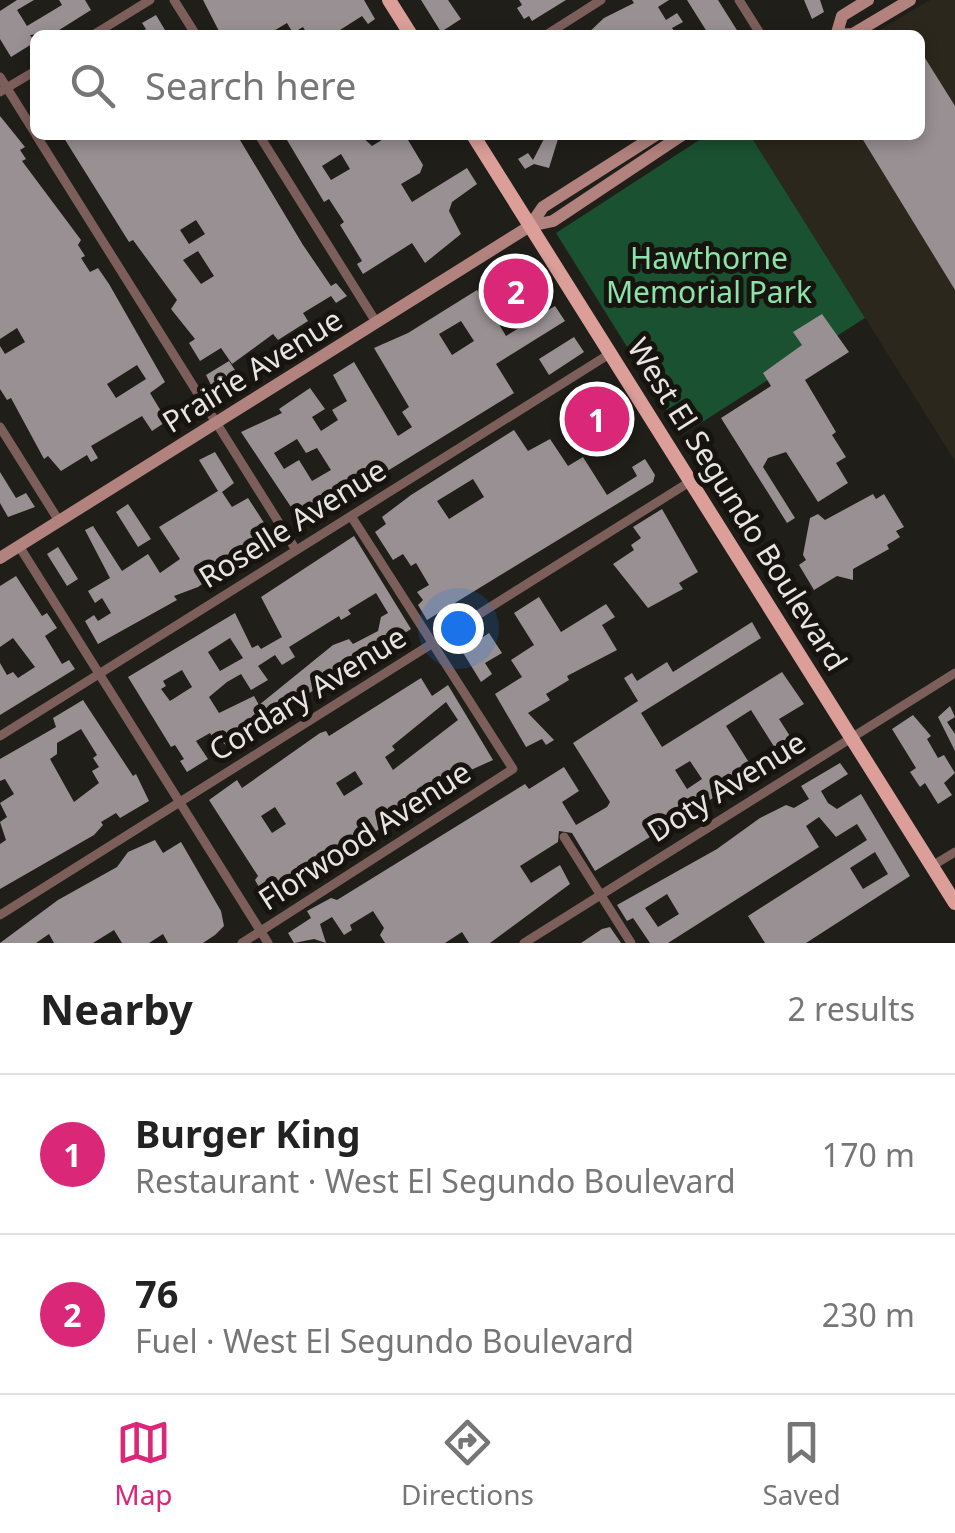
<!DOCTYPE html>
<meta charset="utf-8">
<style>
body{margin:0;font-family:"Noto Sans",sans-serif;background:#f2f2f2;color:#222}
.you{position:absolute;left:458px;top:628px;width:35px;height:35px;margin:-25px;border:8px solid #fff;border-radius:50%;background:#1a73e8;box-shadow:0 0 0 15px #1a73e833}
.badge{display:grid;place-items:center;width:65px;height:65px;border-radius:50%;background:#db2777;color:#fff;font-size:32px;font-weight:700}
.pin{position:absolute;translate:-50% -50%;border:5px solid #fff;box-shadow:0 2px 10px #0006}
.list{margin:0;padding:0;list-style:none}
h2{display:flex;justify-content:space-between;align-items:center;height:130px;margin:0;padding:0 40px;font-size:42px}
h2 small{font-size:32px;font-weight:400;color:#767676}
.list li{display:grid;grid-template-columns:65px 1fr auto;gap:30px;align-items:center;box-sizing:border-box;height:160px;padding:0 40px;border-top:2px solid #e0e0e0}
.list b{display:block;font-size:38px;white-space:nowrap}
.list p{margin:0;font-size:32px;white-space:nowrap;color:#767676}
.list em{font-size:32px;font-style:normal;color:#767676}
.icon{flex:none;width:55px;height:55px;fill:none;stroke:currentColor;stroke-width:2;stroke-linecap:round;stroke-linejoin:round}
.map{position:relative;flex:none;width:955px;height:943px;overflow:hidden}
.search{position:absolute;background:#fff;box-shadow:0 5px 15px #0003;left:30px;right:30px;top:30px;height:110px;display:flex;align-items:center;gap:25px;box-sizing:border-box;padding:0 35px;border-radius:15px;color:#767676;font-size:38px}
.sheet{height:450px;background:#fff}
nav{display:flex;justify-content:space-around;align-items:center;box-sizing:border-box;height:140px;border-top:2px solid #e0e0e0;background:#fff;font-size:28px;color:#767676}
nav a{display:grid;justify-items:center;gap:5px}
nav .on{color:#db2777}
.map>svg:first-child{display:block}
.built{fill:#2c271c}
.green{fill:#1a5130}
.building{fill:#989093;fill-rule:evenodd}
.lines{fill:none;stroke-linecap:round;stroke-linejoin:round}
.minor{stroke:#7c5e5b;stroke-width:9}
.secondary{stroke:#b2827e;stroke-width:12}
.primary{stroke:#dc9e99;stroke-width:14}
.labels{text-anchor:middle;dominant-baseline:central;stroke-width:10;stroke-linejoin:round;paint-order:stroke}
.park-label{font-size:30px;fill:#8be3a9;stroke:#171410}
.street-label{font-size:30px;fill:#e7e6e2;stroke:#171410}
</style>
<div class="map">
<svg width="955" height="943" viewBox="0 0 955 943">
<rect width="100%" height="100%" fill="#201e19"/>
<!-- built -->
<path class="built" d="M 930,0 L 955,0 L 955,461 L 750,135 L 920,135 L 920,35 L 871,35 Z"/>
<!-- green -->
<path class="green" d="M 707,135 L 750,135 L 865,318 L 682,435 L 556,233 Z"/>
<!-- building -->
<path class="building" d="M 17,0 L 34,0 L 17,10 L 27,26 L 62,5 L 59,0 L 85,0 L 91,10 L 56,32 L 30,35 L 35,42 L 11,57 L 0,39 L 0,11 Z
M 203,0 L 364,0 L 375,19 L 368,24 L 362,16 L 340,30 L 343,35 L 308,35 L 303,27 L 293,33 L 287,23 L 267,35 L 221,35 Z
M 421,0 L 448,0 L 461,19 L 441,32 Z
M 519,0 L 566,0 L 532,21 L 529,16 L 524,19 L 517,8 L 522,5 Z
M 632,0 L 669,0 L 658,7 L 666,20 L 677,13 L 683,22 L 672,28 L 677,35 L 586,35 L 604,18 L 634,3 Z
M 687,0 L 718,0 L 740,35 L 709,35 Z
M 804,0 L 820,0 L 824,12 L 812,19 Z
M 156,15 L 168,35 L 137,35 L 146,29 L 142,23 Z
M 920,50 L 955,106 L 955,290 L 860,135 L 920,135 Z
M 0,116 L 25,147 L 20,150 L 26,159 L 22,161 L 81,240 L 78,245 L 85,256 L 81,258 L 90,272 L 98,268 L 109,284 L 165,382 L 150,393 L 167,421 L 152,431 L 142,416 L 91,446 L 98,458 L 91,462 L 87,455 L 61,471 L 48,456 L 44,459 L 11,398 L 7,400 L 0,389 L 0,346 L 5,354 L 25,342 L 17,328 L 0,339 ZM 137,365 L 146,379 L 116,398 L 107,384 Z
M 62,135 L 237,135 L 303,245 L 331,286 L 336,283 L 347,296 L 336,303 L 331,296 L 303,313 L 308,321 L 278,340 L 273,334 L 232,364 L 221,348 L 200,361 L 189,343 L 195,339 L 171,309 L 177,300 L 133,240 L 129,242 ZM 196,220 L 205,234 L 189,244 L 180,230 ZM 198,251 L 214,276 L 201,284 L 183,260 Z
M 284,135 L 360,135 L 372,146 L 390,135 L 405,135 L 423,165 L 420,173 L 401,184 L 412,202 L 467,168 L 477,184 L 452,202 L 449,211 L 461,234 L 425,263 L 412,243 L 363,274 L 357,264 L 362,261 L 340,225 L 344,222 L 329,199 L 324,202 ZM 341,154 L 350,169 L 331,180 L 322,166 Z
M 546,135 L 558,139 L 549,168 L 534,164 L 525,169 L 518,159 L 528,153 L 533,160 Z
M 514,266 L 543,313 L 555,306 L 565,321 L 496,364 L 514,393 L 376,478 L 368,471 L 354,479 L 358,487 L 301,522 L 241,432 L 282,413 L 279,409 L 310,388 L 325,409 L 312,417 L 321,431 L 338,420 L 332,410 L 347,401 L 333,375 L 354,362 L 398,436 L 412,427 L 402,412 L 409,407 L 374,348 L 408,333 L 477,290 L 480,295 L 502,282 L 498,276 ZM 515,303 L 527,323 L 506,336 L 494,316 ZM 461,321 L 474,341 L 452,355 L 439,334 ZM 297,439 L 306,453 L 317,448 L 331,470 L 312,481 L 299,460 L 284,469 L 274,453 Z
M 822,314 L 849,352 L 805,380 L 836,432 L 832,435 L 846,457 L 836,463 L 848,483 L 818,502 L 786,452 L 768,458 L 763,467 L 795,518 L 787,523 L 721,418 L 771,386 L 763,373 L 802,345 L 793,332 Z
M 574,337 L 584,352 L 549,375 L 539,359 Z
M 229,361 L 241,379 L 216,395 L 206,375 Z
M 613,406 L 622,421 L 591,440 L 580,424 Z
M 514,430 L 528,451 L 550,439 L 568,466 L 583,457 L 607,495 L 637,476 L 632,467 L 645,459 L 655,475 L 653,482 L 427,620 L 418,605 L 423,600 L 417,592 L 429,585 L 416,563 L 411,566 L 403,554 L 393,560 L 375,532 L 386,524 L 382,517 L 411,495 ZM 473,479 L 484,497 L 449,519 L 437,501 Z
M 215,452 L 234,483 L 222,492 L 232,507 L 248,498 L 272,535 L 198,587 L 174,596 L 177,600 L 98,644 L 85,621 L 94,615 L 98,621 L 111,613 L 102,598 L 95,603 L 88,591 L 110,578 L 85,530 L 93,526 L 122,571 L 148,554 L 160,573 L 180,559 L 159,527 L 218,491 L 199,460 Z
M 0,472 L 16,498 L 26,493 L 35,507 L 8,517 L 0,503 Z
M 873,494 L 876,499 L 884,494 L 904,527 L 896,531 L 900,537 L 887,545 L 889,549 L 853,569 L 853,580 L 837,576 L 814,590 L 799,565 L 806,560 L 803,555 L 810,518 L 818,514 L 825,520 Z
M 128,504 L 151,539 L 138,547 L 116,512 Z
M 662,509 L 698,572 L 679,583 L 683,589 L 648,608 L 613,564 L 634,550 L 631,545 L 641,538 L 633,527 Z
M 354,536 L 411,629 L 265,721 L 261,718 L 247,726 L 250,730 L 228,747 L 221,741 L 216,743 L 210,733 L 196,741 L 208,759 L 187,772 L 180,761 L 184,759 L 175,745 L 171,747 L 128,677 L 235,613 L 252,648 L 258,645 L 261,649 L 282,637 L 261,597 ZM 376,593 L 388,613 L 381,617 L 378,631 L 353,644 L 349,639 L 333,645 L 259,705 L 254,696 L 219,713 L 209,697 L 227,682 L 241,674 L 251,690 L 268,680 L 258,666 L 275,655 L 282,665 L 295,657 L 289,647 L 339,616 L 341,620 L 351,614 L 348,610 ZM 230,638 L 243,658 L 220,671 L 208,652 ZM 182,670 L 192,687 L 170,701 L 161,689 L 166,686 L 163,681 Z
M 58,547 L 78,579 L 67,586 L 47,554 Z
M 16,576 L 42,616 L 47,613 L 57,628 L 45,636 L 62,664 L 69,660 L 75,669 L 0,715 L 0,663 L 7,675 L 13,672 L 18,678 L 35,667 L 13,638 L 0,647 L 0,586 Z
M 539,597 L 561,632 L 606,604 L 615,617 L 602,625 L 617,650 L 567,676 L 569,680 L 546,694 L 550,700 L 528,713 L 554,740 L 546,745 L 542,739 L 526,747 L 495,694 L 522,677 L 511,660 L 534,645 L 514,613 Z
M 752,622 L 761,638 L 641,713 L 662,747 L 782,672 L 804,704 L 779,719 L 797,747 L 793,750 L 797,757 L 785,764 L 751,710 L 726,726 L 755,772 L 595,871 L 572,833 L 559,831 L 558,842 L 520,866 L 531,883 L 560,865 L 570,884 L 490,943 L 469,943 L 462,932 L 445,943 L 385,943 L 380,935 L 384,928 L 373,911 L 350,925 L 352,930 L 344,935 L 332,917 L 320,924 L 326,943 L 314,939 L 294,943 L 288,933 L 311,918 L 307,911 L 331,898 L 337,900 L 525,784 L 529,789 L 564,767 L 579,791 L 562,802 L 576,825 L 607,807 L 610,802 L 573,743 L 638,701 L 624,678 L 632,673 L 637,681 L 667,662 L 673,672 ZM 690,761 L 702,779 L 687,789 L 675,770 Z
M 489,633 L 502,653 L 485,663 L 492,674 L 481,682 L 462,651 Z
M 421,678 L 432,696 L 448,685 L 493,760 L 462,774 L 464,778 L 434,792 L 344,853 L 341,849 L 296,873 L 302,882 L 268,904 L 255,880 L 258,876 L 209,800 L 237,780 L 242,788 L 320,733 L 326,731 L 329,736 ZM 446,702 L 458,720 L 393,770 L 385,757 L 395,750 L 392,746 ZM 355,771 L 363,784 L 344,796 L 336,783 ZM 275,807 L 286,824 L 272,833 L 261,816 Z
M 83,700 L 133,776 L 136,774 L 149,801 L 120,818 L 116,813 L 101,822 L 103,825 L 94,835 L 0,889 L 0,844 L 6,840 L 0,822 L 7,817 L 0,803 L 14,794 L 5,779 L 0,781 L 0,759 L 56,727 L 53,718 ZM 81,729 L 97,755 L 93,758 L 99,767 L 92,771 L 99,783 L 74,802 L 50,759 L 57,754 L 57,743 Z
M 950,706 L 955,717 L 947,722 L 955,734 L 955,751 L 938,717 Z
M 913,715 L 931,736 L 927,739 L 938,758 L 944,755 L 955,773 L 944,783 L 952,795 L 938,804 L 925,783 L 920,787 L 910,772 L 916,768 L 892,729 Z
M 840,763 L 848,774 L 821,791 L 828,803 L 837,809 L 861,794 L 910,876 L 806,943 L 765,943 L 748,916 L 867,840 L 857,824 L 836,837 L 819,817 L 806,826 L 819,847 L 668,943 L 650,943 L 633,918 L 627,921 L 617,905 L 717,849 L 760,818 L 786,805 L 794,808 L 809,799 L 801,786 ZM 875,852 L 888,874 L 863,889 L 850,868 ZM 667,894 L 679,914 L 658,927 L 645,908 Z
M 155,840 L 163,853 L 181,842 L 221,911 L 224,926 L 215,935 L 203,943 L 168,943 L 163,934 L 149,943 L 122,943 L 114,930 L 93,943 L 54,943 L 49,934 L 36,943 L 0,943 L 58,900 L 117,867 L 128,852 Z
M 610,927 L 621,943 L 581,943 L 602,929 Z"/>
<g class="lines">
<!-- minor -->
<path class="minor" d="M 174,0 L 196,35
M 739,0 L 761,35
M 93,35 L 150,0
M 546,35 L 601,0
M 0,77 L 35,133
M 0,92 L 35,71
M 36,135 L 296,550
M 259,135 L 376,322
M 0,427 L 59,521
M 19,546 L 268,943
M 0,736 L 611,353
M 564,837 L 631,943
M 932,866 L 955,852
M 0,915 L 691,481
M 242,943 L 513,769 L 351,516
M 524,943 L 955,673"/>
<!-- secondary -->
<path class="secondary" d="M 837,33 L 842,16 L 868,0
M 835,35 L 853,34 L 910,0
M 530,226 L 543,207 L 656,135
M 0,558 L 530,226 L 553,221 L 682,135"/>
<!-- primary -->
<path class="primary" d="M 389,0 L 411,35
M 473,135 L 955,903"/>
</g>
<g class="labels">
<!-- park labels -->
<g class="park-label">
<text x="709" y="257">Hawthorne<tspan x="709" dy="34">Memorial Park</tspan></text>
</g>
<!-- street labels -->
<g class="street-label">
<text transform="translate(252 370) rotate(-32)">Prairie Avenue</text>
<text transform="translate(738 504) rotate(58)">West El Segundo Boulevard</text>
<text transform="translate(292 523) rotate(-32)">Roselle Avenue</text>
<text transform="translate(307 693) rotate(-32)">Cordary Avenue</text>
<text transform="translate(726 786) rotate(-32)">Doty Avenue</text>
<text transform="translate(364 835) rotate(-33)">Florwood Avenue</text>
</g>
</g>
</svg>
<div class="you"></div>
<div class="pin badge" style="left:597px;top:419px">1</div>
<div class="pin badge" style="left:516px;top:291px">2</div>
<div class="search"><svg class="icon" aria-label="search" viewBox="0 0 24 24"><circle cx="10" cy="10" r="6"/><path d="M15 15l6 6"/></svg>Search here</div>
</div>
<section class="sheet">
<h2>Nearby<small>2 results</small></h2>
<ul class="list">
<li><span class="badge">1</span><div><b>Burger King</b><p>Restaurant · West El Segundo Boulevard</p></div><em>170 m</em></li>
<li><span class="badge">2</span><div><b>76</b><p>Fuel · West El Segundo Boulevard</p></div><em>230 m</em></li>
</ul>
</section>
<nav>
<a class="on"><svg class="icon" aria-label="map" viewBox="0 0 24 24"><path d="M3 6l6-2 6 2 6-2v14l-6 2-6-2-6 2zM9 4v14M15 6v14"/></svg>Map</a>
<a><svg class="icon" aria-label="directions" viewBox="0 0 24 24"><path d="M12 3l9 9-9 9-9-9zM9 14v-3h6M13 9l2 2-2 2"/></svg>Directions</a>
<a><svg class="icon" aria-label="saved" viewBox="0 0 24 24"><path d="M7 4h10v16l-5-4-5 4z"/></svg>Saved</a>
</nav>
